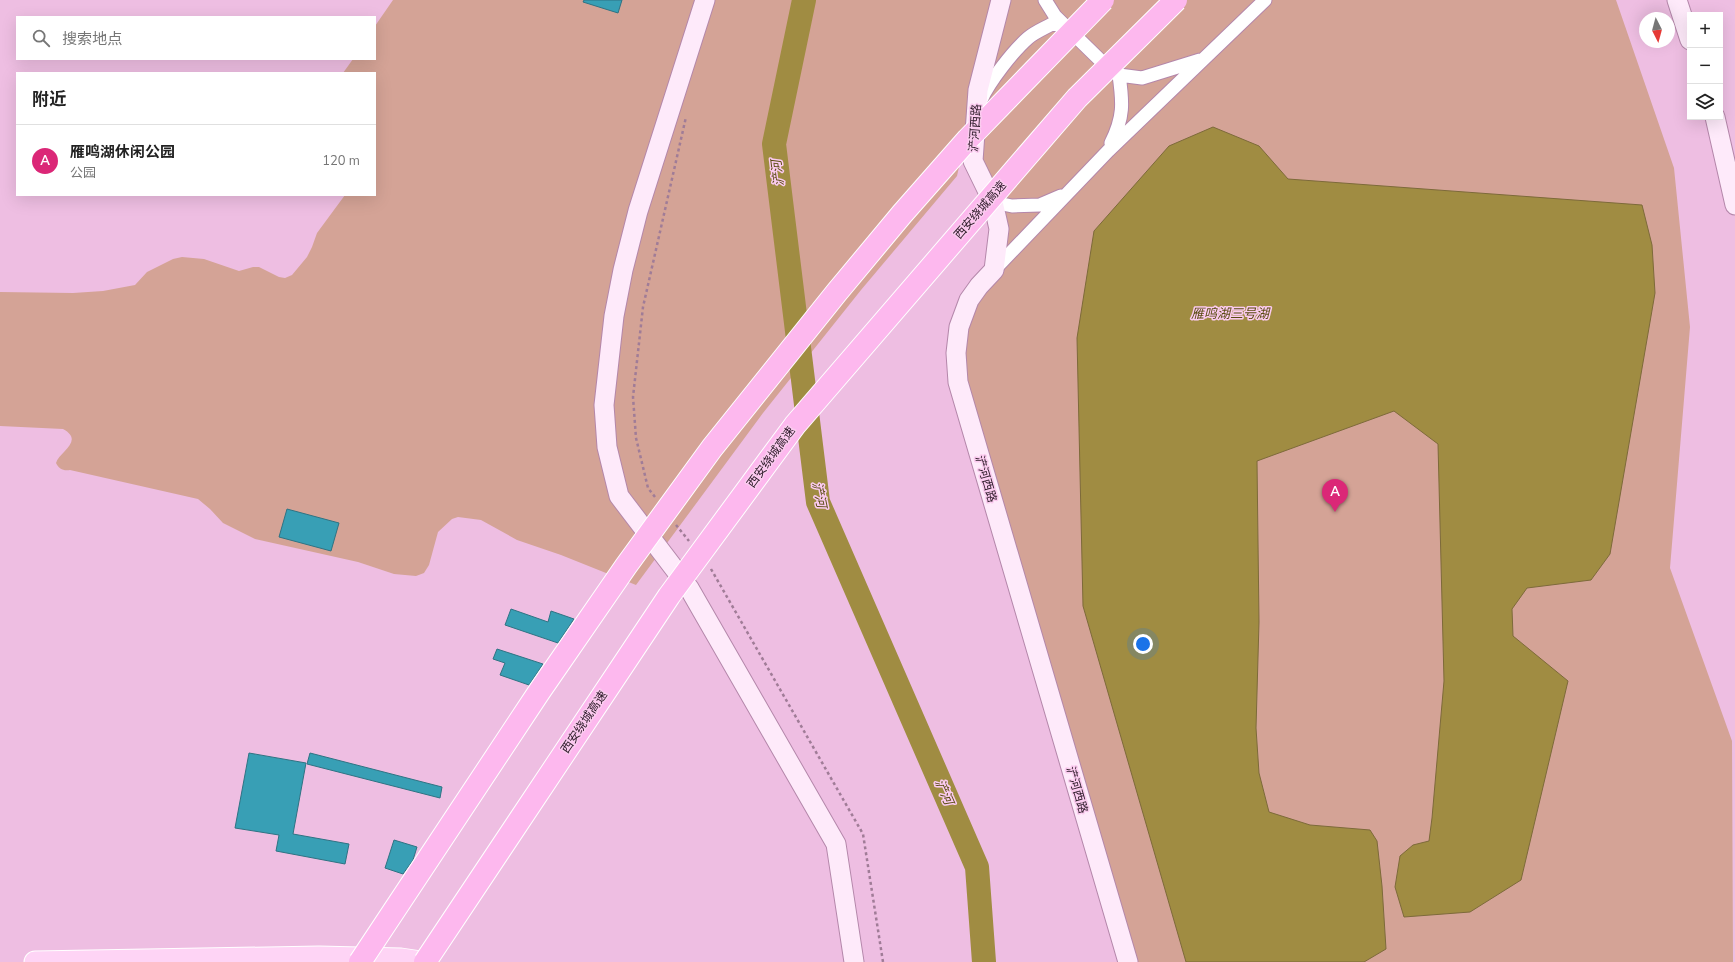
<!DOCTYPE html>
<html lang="zh">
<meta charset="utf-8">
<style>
body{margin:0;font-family:"Nunito Sans","Noto Sans SC",sans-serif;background:#f6f6f6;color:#222}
.controls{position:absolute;right:12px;top:12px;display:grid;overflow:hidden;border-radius:0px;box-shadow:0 4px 16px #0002}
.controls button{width:36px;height:36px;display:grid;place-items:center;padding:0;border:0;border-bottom:1px solid #e0e0e0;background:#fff;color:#222;font:20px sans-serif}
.compass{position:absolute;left:1639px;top:12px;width:36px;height:36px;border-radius:50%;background:#fff;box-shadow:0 4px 16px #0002;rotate:174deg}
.you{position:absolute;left:1143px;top:644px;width:14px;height:14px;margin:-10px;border:3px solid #fff;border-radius:50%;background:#1a73e8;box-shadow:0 0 0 6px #1a73e833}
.badge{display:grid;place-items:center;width:26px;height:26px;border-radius:50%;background:#db2777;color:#fff;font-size:13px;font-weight:700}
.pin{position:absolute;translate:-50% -33px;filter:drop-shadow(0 1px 2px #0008)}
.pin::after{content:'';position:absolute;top:21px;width:14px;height:12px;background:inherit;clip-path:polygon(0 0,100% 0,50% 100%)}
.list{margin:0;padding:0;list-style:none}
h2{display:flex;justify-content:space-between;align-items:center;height:52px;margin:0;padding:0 16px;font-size:17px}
h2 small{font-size:13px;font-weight:400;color:#767676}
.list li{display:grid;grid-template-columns:26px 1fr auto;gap:12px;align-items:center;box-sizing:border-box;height:72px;padding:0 16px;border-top:1px solid #e0e0e0}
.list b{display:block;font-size:15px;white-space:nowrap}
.list p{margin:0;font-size:13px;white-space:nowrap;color:#767676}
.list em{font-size:13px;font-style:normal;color:#767676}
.icon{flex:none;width:22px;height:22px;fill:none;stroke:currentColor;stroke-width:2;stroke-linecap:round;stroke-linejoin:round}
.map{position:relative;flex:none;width:1735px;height:962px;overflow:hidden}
.search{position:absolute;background:#fff;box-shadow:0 4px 16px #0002;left:16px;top:16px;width:360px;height:44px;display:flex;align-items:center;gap:10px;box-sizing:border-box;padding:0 14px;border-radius:0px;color:#767676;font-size:15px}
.panel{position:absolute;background:#fff;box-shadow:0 4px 16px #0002;left:16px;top:72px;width:360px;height:124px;border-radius:0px}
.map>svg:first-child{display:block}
.green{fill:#d4a396}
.water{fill:#a08c42;stroke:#7d6a3a}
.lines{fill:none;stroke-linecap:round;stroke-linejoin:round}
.river{stroke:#a08c42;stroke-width:24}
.building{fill:#389fb5;stroke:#2f7383}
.street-casing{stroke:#b487aa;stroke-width:15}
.secondary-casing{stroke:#b487aa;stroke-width:21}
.primary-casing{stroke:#fff;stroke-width:23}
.path{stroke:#a07c97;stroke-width:2.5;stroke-dasharray:3 3;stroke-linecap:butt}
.street{stroke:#fff;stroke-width:13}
.secondary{stroke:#feeafa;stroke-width:19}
.primary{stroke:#fed4f5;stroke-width:21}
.highway-bridge-casing{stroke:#fff;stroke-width:24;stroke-linecap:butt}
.highway-bridge{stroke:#fdb8ee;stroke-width:22}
.labels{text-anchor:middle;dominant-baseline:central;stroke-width:3;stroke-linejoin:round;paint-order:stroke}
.street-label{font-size:12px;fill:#2b1927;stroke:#fbcbef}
.water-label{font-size:13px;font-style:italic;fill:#5a4c12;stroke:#fbcbef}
</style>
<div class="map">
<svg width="1735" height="962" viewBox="0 0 1735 962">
<rect width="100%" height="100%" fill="#eebee2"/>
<!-- green -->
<path class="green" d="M 393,0 L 995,0 L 977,87 L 957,176 L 861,290 L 763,413 L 636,585 L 561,555 L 517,540 L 481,520 L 458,517 L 452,519 L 438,532 L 429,565 L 424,573 L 416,576 L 394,574 L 358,562 L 255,539 L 223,523 L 210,509 L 198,499 L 70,470 C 63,471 59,469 56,463 C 59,452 85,441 63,429 L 0,426 L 0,292 L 73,293 L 103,291 L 135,285 L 147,272 L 173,259 L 182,257 L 204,259 L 239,271 L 253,267 L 259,267 L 279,277 L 285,278 L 292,275 L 307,257 L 312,247 L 317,233 L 345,195 L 375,195 L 375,73 L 343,73 L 353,59 L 375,59 L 375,26 Z
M 1001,0 L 1616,0 L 1674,168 L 1690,327 L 1670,568 L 1732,741 L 1733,962 L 1128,962 L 956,353 L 999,229 L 975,136 Z"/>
<!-- water -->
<path class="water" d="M 1213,127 L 1259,146 L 1288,179 L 1642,205 L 1652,245 L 1655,293 L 1610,554 L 1591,580 L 1527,588 L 1512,609 L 1513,636 L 1568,681 L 1521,880 L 1470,912 L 1404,917 L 1395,887 L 1400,856 L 1413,845 L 1429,841 L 1432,818 L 1444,681 L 1438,444 L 1394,411 L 1257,461 L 1259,622 L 1256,728 L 1259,773 L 1269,812 L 1310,825 L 1370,830 L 1377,841 L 1382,886 L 1386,949 L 1364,962 L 1186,962 L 1083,606 L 1077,338 L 1094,231 L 1169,146 Z"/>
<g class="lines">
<!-- river -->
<path class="river" d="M 804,0 L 774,144 L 818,502 L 977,867 L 984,962"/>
</g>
<!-- building -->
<path class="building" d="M 584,0 L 622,0 L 618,13 L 583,2 Z
M 287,509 L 339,523 L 331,551 L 279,537 Z
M 511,609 L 548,622 L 551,611 L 574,619 L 558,643 L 505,625 Z
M 497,649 L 543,664 L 529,685 L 500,675 L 505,663 L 493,659 Z
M 249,753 L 306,763 L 293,834 L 349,844 L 345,864 L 276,851 L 279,835 L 235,828 Z
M 310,753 L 442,787 L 440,798 L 307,764 Z
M 394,840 L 417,847 L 413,860 L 403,874 L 385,868 Z"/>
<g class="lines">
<defs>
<path id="street" d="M 1045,0 L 1055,16 L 1101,61 L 1119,75 L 1142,78 L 1200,60
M 981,100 C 989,82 1013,51 1028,38 C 1035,32 1045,28 1052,24 L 1066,26
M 1111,143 C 1124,117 1123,103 1119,75
M 993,202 L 1012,206 L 1040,205 L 1061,196
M 994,270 L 1108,151 L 1265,0"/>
<path id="secondary" d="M 705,0 L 638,211 L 623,270 L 614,316 L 604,405 L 607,447 L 619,496 L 689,588 L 836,844 L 854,962
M 1001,0 L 978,90 L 973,161 L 993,202 L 999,229 L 994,270 L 979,286 L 969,300 L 959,327 L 956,353 L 958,382 L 1128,962
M 1677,0 L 1690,40
M 1715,117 L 1735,205"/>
<path id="primary" d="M 35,962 L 319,957 L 401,959 L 421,962"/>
</defs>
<!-- street casing -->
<use href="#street" class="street-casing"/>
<!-- secondary casing -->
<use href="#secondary" class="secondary-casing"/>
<!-- primary casing -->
<use href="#primary" class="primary-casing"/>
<!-- path -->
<path class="path" d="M 655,497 L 648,488 L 636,438 L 633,397 L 643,307 L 686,117
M 676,525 L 689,541
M 711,569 L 863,834 L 883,962"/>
<!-- street -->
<use href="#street" class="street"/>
<!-- secondary -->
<use href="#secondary" class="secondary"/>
<!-- primary -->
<use href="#primary" class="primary"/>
<defs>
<path id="highway-bridge" d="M 360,962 L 539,692 L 626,566 L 712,448 L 837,292 L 902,214 L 968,139 L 1103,0
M 425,962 L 669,596 L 795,425 L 1077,98 L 1176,0"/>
</defs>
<!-- highway-bridge casing -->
<use href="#highway-bridge" class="highway-bridge-casing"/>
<!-- highway-bridge -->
<use href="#highway-bridge" class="highway-bridge"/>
</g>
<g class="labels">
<!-- street labels -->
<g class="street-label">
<text transform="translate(975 128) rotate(-86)">浐河西路</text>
<text transform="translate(980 210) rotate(-49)">西安绕城高速</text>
<text transform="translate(771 457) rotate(-54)">西安绕城高速</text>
<text transform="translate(986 479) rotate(74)">浐河西路</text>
<text transform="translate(584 722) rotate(-56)">西安绕城高速</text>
<text transform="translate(1077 790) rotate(74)">浐河西路</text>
</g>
<!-- water labels -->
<g class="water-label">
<text transform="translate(778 173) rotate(-97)">浐河</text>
<text x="1230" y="314">雁鸣湖三号湖</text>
<text transform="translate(819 495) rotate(78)">浐河</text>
<text transform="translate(944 792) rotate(66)">浐河</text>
</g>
</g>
</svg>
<div class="controls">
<button>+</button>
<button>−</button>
<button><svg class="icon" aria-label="layers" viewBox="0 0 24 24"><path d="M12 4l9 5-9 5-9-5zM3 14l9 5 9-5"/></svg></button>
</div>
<svg class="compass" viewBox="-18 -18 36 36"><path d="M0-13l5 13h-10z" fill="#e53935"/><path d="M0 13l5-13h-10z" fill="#767676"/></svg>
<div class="you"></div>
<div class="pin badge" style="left:1335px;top:512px">A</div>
<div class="search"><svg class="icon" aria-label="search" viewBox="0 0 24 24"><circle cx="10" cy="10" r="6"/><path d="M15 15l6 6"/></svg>搜索地点</div>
<section class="panel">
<h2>附近<small></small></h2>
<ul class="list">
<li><span class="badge">A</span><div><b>雁鸣湖休闲公园</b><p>公园</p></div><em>120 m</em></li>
</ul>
</section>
</div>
